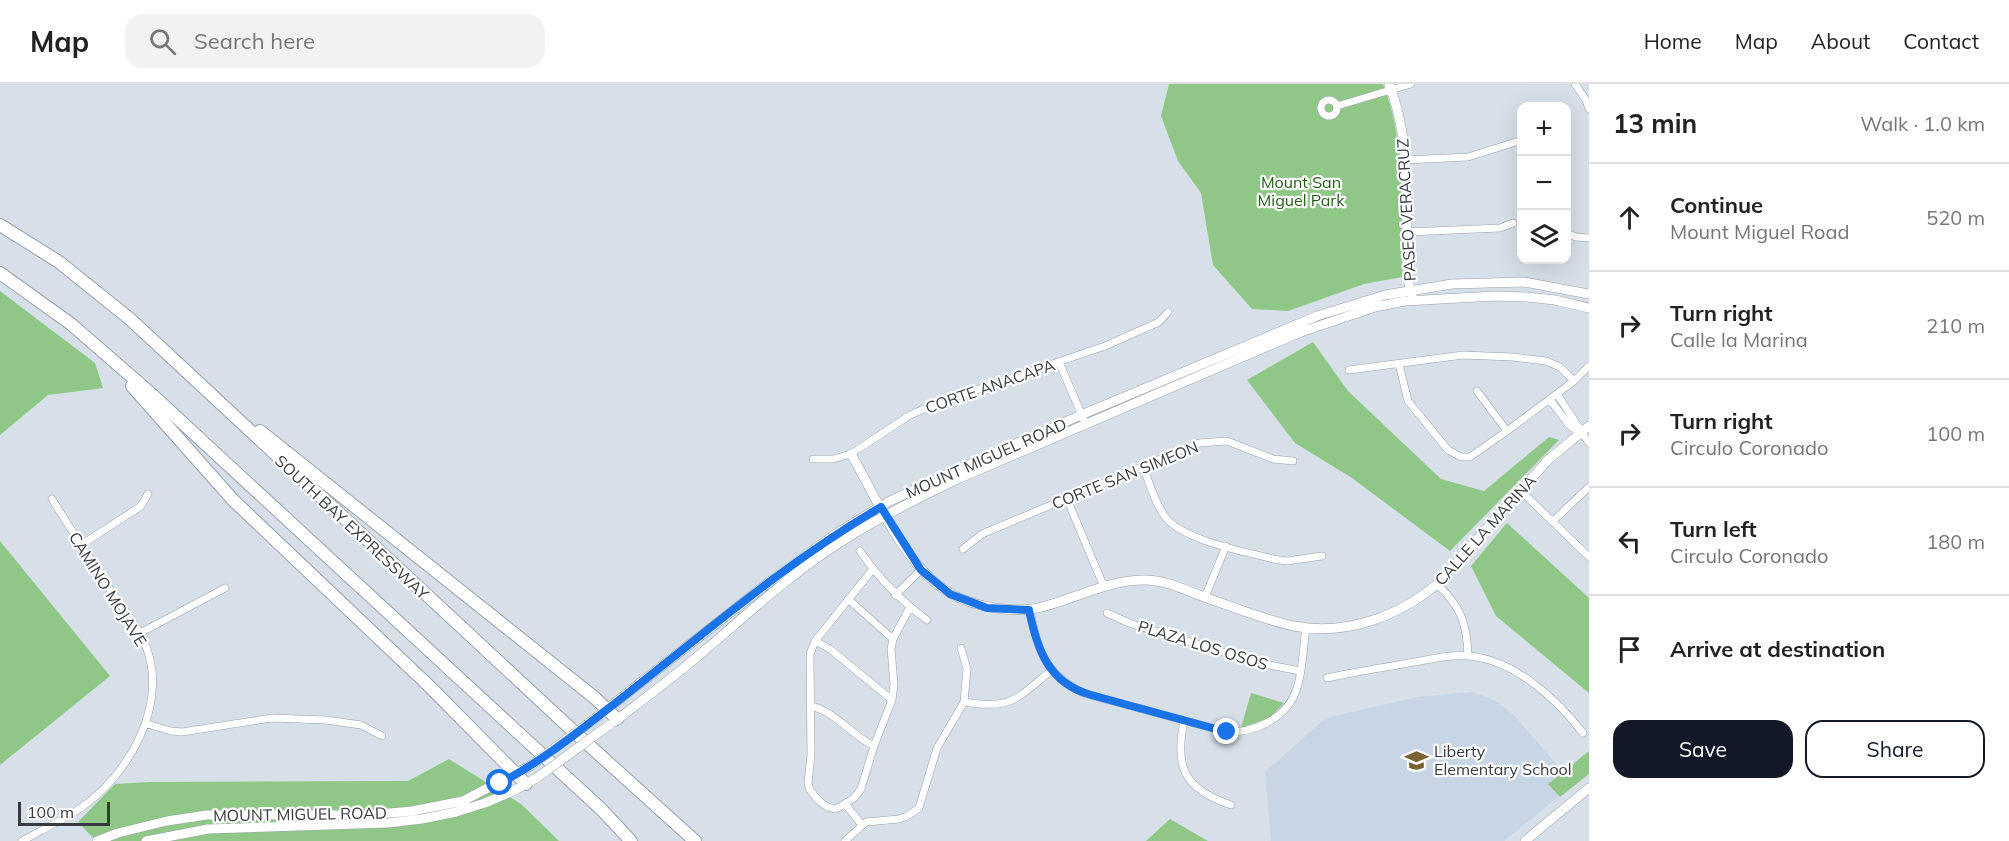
<!DOCTYPE html>
<meta charset="utf-8">
<style>
body{margin:0;font-family:Mulish,sans-serif;background:#f2f2f2;color:#222}
.controls{position:absolute;right:18px;top:18px;display:grid;overflow:hidden;border-radius:12px;box-shadow:0 6px 24px #0002}
.controls button{width:54px;height:54px;display:grid;place-items:center;padding:0;border:0;border-bottom:2px solid #e0e0e0;background:#fff;color:#222;font:30px sans-serif}
.scale{position:absolute;left:18px;bottom:15px;width:92px;box-sizing:border-box;padding-left:6px;border:3px solid #373a3e;border-top:0;font-size:16px;line-height:21px;white-space:nowrap;color:#373a3e;-webkit-text-stroke:4px #fff;paint-order:stroke}
.stop{position:absolute;width:18px;height:18px;margin:-14px;border:4px solid #1a73e8;border-radius:50%;background:#fff}
.stop.end{background:#1a73e8;border-color:#fff;box-shadow:0 2px 6px #0008}
.list{margin:0;padding:0;list-style:none}
h2{display:flex;justify-content:space-between;align-items:center;height:78px;margin:0;padding:0 24px;font-size:26px}
h2 small{font-size:20px;font-weight:400;color:#767676}
.list li{display:grid;grid-template-columns:39px 1fr auto;gap:18px;align-items:center;box-sizing:border-box;height:108px;padding:0 24px;border-top:2px solid #e0e0e0}
.list b{display:block;font-size:22px;white-space:nowrap}
.list p{margin:0;font-size:20px;white-space:nowrap;color:#767676}
.list em{font-size:20px;font-style:normal;color:#767676}
.actions{display:flex;gap:12px;padding:18px 24px}
.actions a{flex:1;padding:14px 0;border:2px solid #111827;border-radius:18px;text-align:center;font-size:21px;color:#111827}
.actions .main{background:#111827;color:#fff}
.icon{flex:none;width:33px;height:33px;fill:none;stroke:currentColor;stroke-width:2;stroke-linecap:round;stroke-linejoin:round}
.map{position:relative;flex:none;width:1589px;height:757px;overflow:hidden}
header{display:flex;align-items:center;gap:36px;box-sizing:border-box;height:84px;padding:0 30px;background:#fff;border-bottom:2px solid #e0e0e0}
header strong{font-size:28px}
nav{display:flex;gap:33px;margin-inline-start:auto;font-size:21px}
.search{width:420px;height:54px;background:#f2f2f2;display:flex;align-items:center;gap:15px;box-sizing:border-box;padding:0 21px;border-radius:18px;color:#767676;font-size:22px}
main{display:flex}
aside{flex:1;background:#fff}
.map>svg:first-child{display:block}
.built{fill:#c8d5e5}
.green{fill:#8fc886}
.lines{fill:none;stroke-linecap:round;stroke-linejoin:round}
.street-casing{stroke:#98a0a9;stroke-width:8}
.secondary-casing{stroke:#98a0a9;stroke-width:10}
.highway-casing{stroke:#98a0a9;stroke-width:14}
.street{stroke:#fff;stroke-width:7}
.secondary{stroke:#fff;stroke-width:9}
.highway{stroke:#fff;stroke-width:12}
.secondary-bridge-casing{stroke:#98a0a9;stroke-width:10;stroke-linecap:butt}
.secondary-bridge{stroke:#fff;stroke-width:9}
.route{stroke:#1a73e8;stroke-width:8}
.labels{text-anchor:middle;dominant-baseline:central;stroke-width:4.5;stroke-linejoin:round;paint-order:stroke}
.park-label{font-size:16px;fill:#245e1a;stroke:#fff}
.street-label{font-size:16px;fill:#373a3e;stroke:#fff}
.poi-label{font-size:16px;fill:#373a3e;stroke:#fff;text-anchor:start}
</style>
<header>
<strong>Map</strong>
<div class="search"><svg class="icon" aria-label="search" viewBox="0 0 24 24"><circle cx="10" cy="10" r="6"/><path d="M15 15l6 6"/></svg>Search here</div>
<nav><a>Home</a><a>Map</a><a>About</a><a>Contact</a></nav>
</header>
<main>
<div class="map">
<svg width="1589" height="757" viewBox="0 0 1589 757">
<rect width="100%" height="100%" fill="#d7dfe9"/>
<!-- built -->
<path class="built" d="M 1472,608 L 1494,616 L 1514,631 L 1563,688 L 1548,700 L 1559,712 L 1504,757 L 1271,757 L 1265,688 L 1326,634 L 1418,613 Z"/>
<!-- green -->
<path class="green" d="M 1169,0 L 1383,0 C 1407,60 1400,129 1402,193 L 1364,200 L 1288,227 L 1252,225 L 1213,181 L 1201,109 L 1178,77 L 1161,32 Z
M 0,207 L 95,279 L 103,304 L 48,311 L 0,351 Z
M 1313,258 L 1348,307 L 1441,395 L 1484,407 L 1549,353 L 1559,356 L 1450,467 L 1352,394 L 1295,359 L 1247,296 Z
M 1507,439 L 1589,514 L 1589,609 L 1496,532 L 1471,482 Z
M 0,457 L 110,592 L 0,681 Z
M 1251,609 L 1284,619 L 1269,634 L 1241,644 Z
M 1589,667 L 1589,690 L 1560,713 L 1548,700 Z
M 449,675 L 521,720 L 559,757 L 96,757 L 78,738 L 115,700 L 150,698 L 408,697 Z
M 1170,735 L 1208,757 L 1146,757 Z"/>
<g class="lines">
<defs>
<path id="street" d="M 1575,0 L 1586,16 L 1589,25
M1321 24a8 8 0 1 1 16 0a8 8 0 1 1-16 0Z
M 1337,22 L 1411,0
M 1405,76 L 1468,73 L 1519,57
M 1407,148 L 1500,144 L 1513,139
M 1566,149 L 1576,153 L 1589,154
M 1059,278 L 1086,341
M 1399,280 L 1408,317 L 1448,366 L 1461,373 L 1470,373 L 1507,347 L 1574,297 L 1589,282
M 1349,286 L 1463,271 L 1512,273 L 1546,277 L 1560,283 L 1574,297
M 1477,307 L 1507,347
M 1557,310 L 1589,359
M 1550,316 L 1570,342 L 1581,349
M 813,375 L 833,375 L 851,370 L 910,331 L 938,319 L 1105,262 L 1159,238 L 1168,228
M 1143,383 C 1150,400 1155,420 1166,434 C 1186,457 1243,467 1273,475 L 1287,477 L 1322,472
M 1520,406 L 1589,473
M 1067,415 L 1104,503
M 1553,437 L 1589,403
M 81,461 L 141,422 L 148,410
M 963,465 L 982,450 L 1199,359 L 1227,357 L 1273,375 L 1293,377
M 860,467 C 879,495 900,516 927,536
M 873,485 L 815,557 L 810,570 L 811,671 L 808,699 L 810,706 L 818,716 L 827,723 L 836,725 L 854,714 L 861,705 L 874,662 L 892,616 L 894,600 L 891,565 L 893,555 L 910,523
M 1437,500 C 1461,523 1467,539 1468,572
M 895,511 L 921,486
M 1205,513 L 1226,462
M 848,515 L 893,555
M 1030,526 C 1037,566 1046,592 1086,610 L 1227,648 C 1255,649 1288,634 1297,604 C 1303,586 1303,563 1306,544
M 1107,529 L 1129,539 L 1259,579 L 1300,587
M 140,549 L 225,504
M 815,557 L 830,565 L 892,616
M 1327,594 C 1354,588 1381,584 1409,579 C 1428,576 1448,570 1468,572 C 1513,575 1556,614 1583,649
M 964,618 C 1012,626 1016,615 1052,586
M 811,622 C 836,628 851,651 874,662
M 1184,637 C 1174,685 1185,705 1231,721
M 147,640 L 171,647 L 182,648 L 272,634 L 326,636 L 361,641 L 382,652
M 846,721 L 862,741
M 22,757 C 42,746 63,736 82,723 C 129,690 167,623 147,565 C 139,544 124,525 111,507 C 91,476 71,446 52,415
M 845,757 L 866,738 L 899,735 L 907,732 L 919,724 L 937,664 L 964,618 L 967,585 L 961,564"/>
<path id="secondary" d="M 1389,0 C 1408,47 1406,97 1407,147 C 1407,168 1405,191 1412,211
M 851,370 C 878,416 903,481 950,509 C 973,523 1015,530 1042,523 C 1077,514 1110,495 1147,496 C 1169,497 1187,507 1207,514 C 1236,524 1265,536 1294,542 C 1345,552 1398,533 1437,500 L 1548,376 L 1589,342
M 602,629 L 768,499 L 837,449 L 888,418 L 956,386 L 1081,331 L 1317,232 L 1385,211 L 1452,200 L 1524,198 L 1589,210
M 614,638 C 644,615 675,592 704,567 C 750,528 795,486 847,454 C 883,431 922,412 960,394 L 1301,248 L 1375,223 L 1405,217 L 1495,212 L 1527,213 L 1555,216 L 1589,224
M 97,757 L 118,749 L 167,737 L 207,731 L 369,731 L 412,727 L 463,717 L 530,682
M 146,757 L 208,745 L 388,739 L 422,735 L 456,728 L 485,719 L 513,707 L 538,693
M 1525,757 L 1589,704"/>
<path id="highway" d="M 0,141 L 59,178 L 130,235 L 571,645 L 695,757
M 0,189 L 71,240 L 148,307 L 602,726 L 631,757
M 132,302 L 233,416 L 428,601 L 526,700
M 260,347 L 595,614 L 617,635"/>
</defs>
<!-- street casing -->
<use href="#street" class="street-casing"/>
<!-- secondary casing -->
<use href="#secondary" class="secondary-casing"/>
<!-- highway casing -->
<use href="#highway" class="highway-casing"/>
<!-- street -->
<use href="#street" class="street"/>
<!-- secondary -->
<use href="#secondary" class="secondary"/>
<!-- highway -->
<use href="#highway" class="highway"/>
<defs>
<path id="secondary-bridge" d="M 530,682 L 600,631
M 538,693 L 609,641"/>
</defs>
<!-- secondary-bridge casing -->
<use href="#secondary-bridge" class="secondary-bridge-casing"/>
<!-- secondary-bridge -->
<use href="#secondary-bridge" class="secondary-bridge"/>
</g>
<g class="lines">
<!-- route -->
<path class="route" d="M 500,699 C 539,679 574,651 609,624 C 698,555 783,480 881,423 L 921,486 L 950,510 L 987,524 L 1029,526 C 1037,565 1048,599 1091,611 L 1227,648"/>
</g>
<!-- icons -->
<defs>
<symbol id="school-bare" viewBox="-9 -9 18 18"><path d="M0-5L7-2L0 1L-7-2ZM-4 1L0 2.5L4 1V4Q0 6-4 4Z" fill="#7a6232" stroke="#fff" stroke-width="2.5" paint-order="stroke"/></symbol>
</defs>
<g fill-rule="evenodd">
<use href="#school-bare" x="1400" y="660" width="33" height="33"/>
</g>
<g class="labels">
<!-- park labels -->
<g class="park-label">
<text x="1301" y="98">Mount San<tspan x="1301" dy="18">Miguel Park</tspan></text>
</g>
<!-- street labels -->
<g class="street-label">
<text transform="translate(1406 126) rotate(-93)">PASEO VERACRUZ</text>
<text transform="translate(990 302) rotate(-19)">CORTE ANACAPA</text>
<text transform="translate(986 374) rotate(-24)">MOUNT MIGUEL ROAD</text>
<text transform="translate(1125 391) rotate(-22)">CORTE SAN SIMEON</text>
<text transform="translate(352 443) rotate(43)">SOUTH BAY EXPRESSWAY</text>
<text transform="translate(1485 446) rotate(-48)">CALLE LA MARINA</text>
<text transform="translate(108 505) rotate(58)">CAMINO MOJAVE</text>
<text transform="translate(1203 561) rotate(17)">PLAZA LOS OSOS</text>
<text transform="translate(300 730) rotate(-1)">MOUNT MIGUEL ROAD</text>
</g>
<!-- poi labels -->
<g class="poi-label">
<text x="1434" y="667">Liberty<tspan x="1434" dy="18">Elementary School</tspan></text>
</g>
</g>
</svg>
<div class="controls">
<button>+</button>
<button>−</button>
<button><svg class="icon" aria-label="layers" viewBox="0 0 24 24"><path d="M12 4l9 5-9 5-9-5zM3 14l9 5 9-5"/></svg></button>
</div>
<div class="scale">100 m</div>
<div class="stop" style="left:500px;top:699px"></div>
<div class="stop end" style="left:1227px;top:648px"></div>
</div>
<aside>
<h2>13 min<small>Walk · 1.0 km</small></h2>
<ul class="list">
<li><svg class="icon" aria-label="ahead" viewBox="0 0 24 24"><path d="M12 20V5M6 11l6-6 6 6"/></svg><div><b>Continue</b><p>Mount Miguel Road</p></div><em>520 m</em></li>
<li><svg class="icon" aria-label="right" viewBox="0 0 24 24"><path d="M7 20v-9h11M14 6l5 5-5 5"/></svg><div><b>Turn right</b><p>Calle la Marina</p></div><em>210 m</em></li>
<li><svg class="icon" aria-label="right" viewBox="0 0 24 24"><path d="M7 20v-9h11M14 6l5 5-5 5"/></svg><div><b>Turn right</b><p>Circulo Coronado</p></div><em>100 m</em></li>
<li><svg class="icon" aria-label="left" viewBox="0 0 24 24"><path d="M17 20v-9H6M10 6l-5 5 5 5"/></svg><div><b>Turn left</b><p>Circulo Coronado</p></div><em>180 m</em></li>
<li><svg class="icon" aria-label="arrive" viewBox="0 0 24 24"><path d="M6 21V4h12l-3 4 3 4H6"/></svg><div><b>Arrive at destination</b></div></li>
</ul>
<div class="actions"><a class="main">Save</a><a>Share</a></div>
</aside>
</main>
